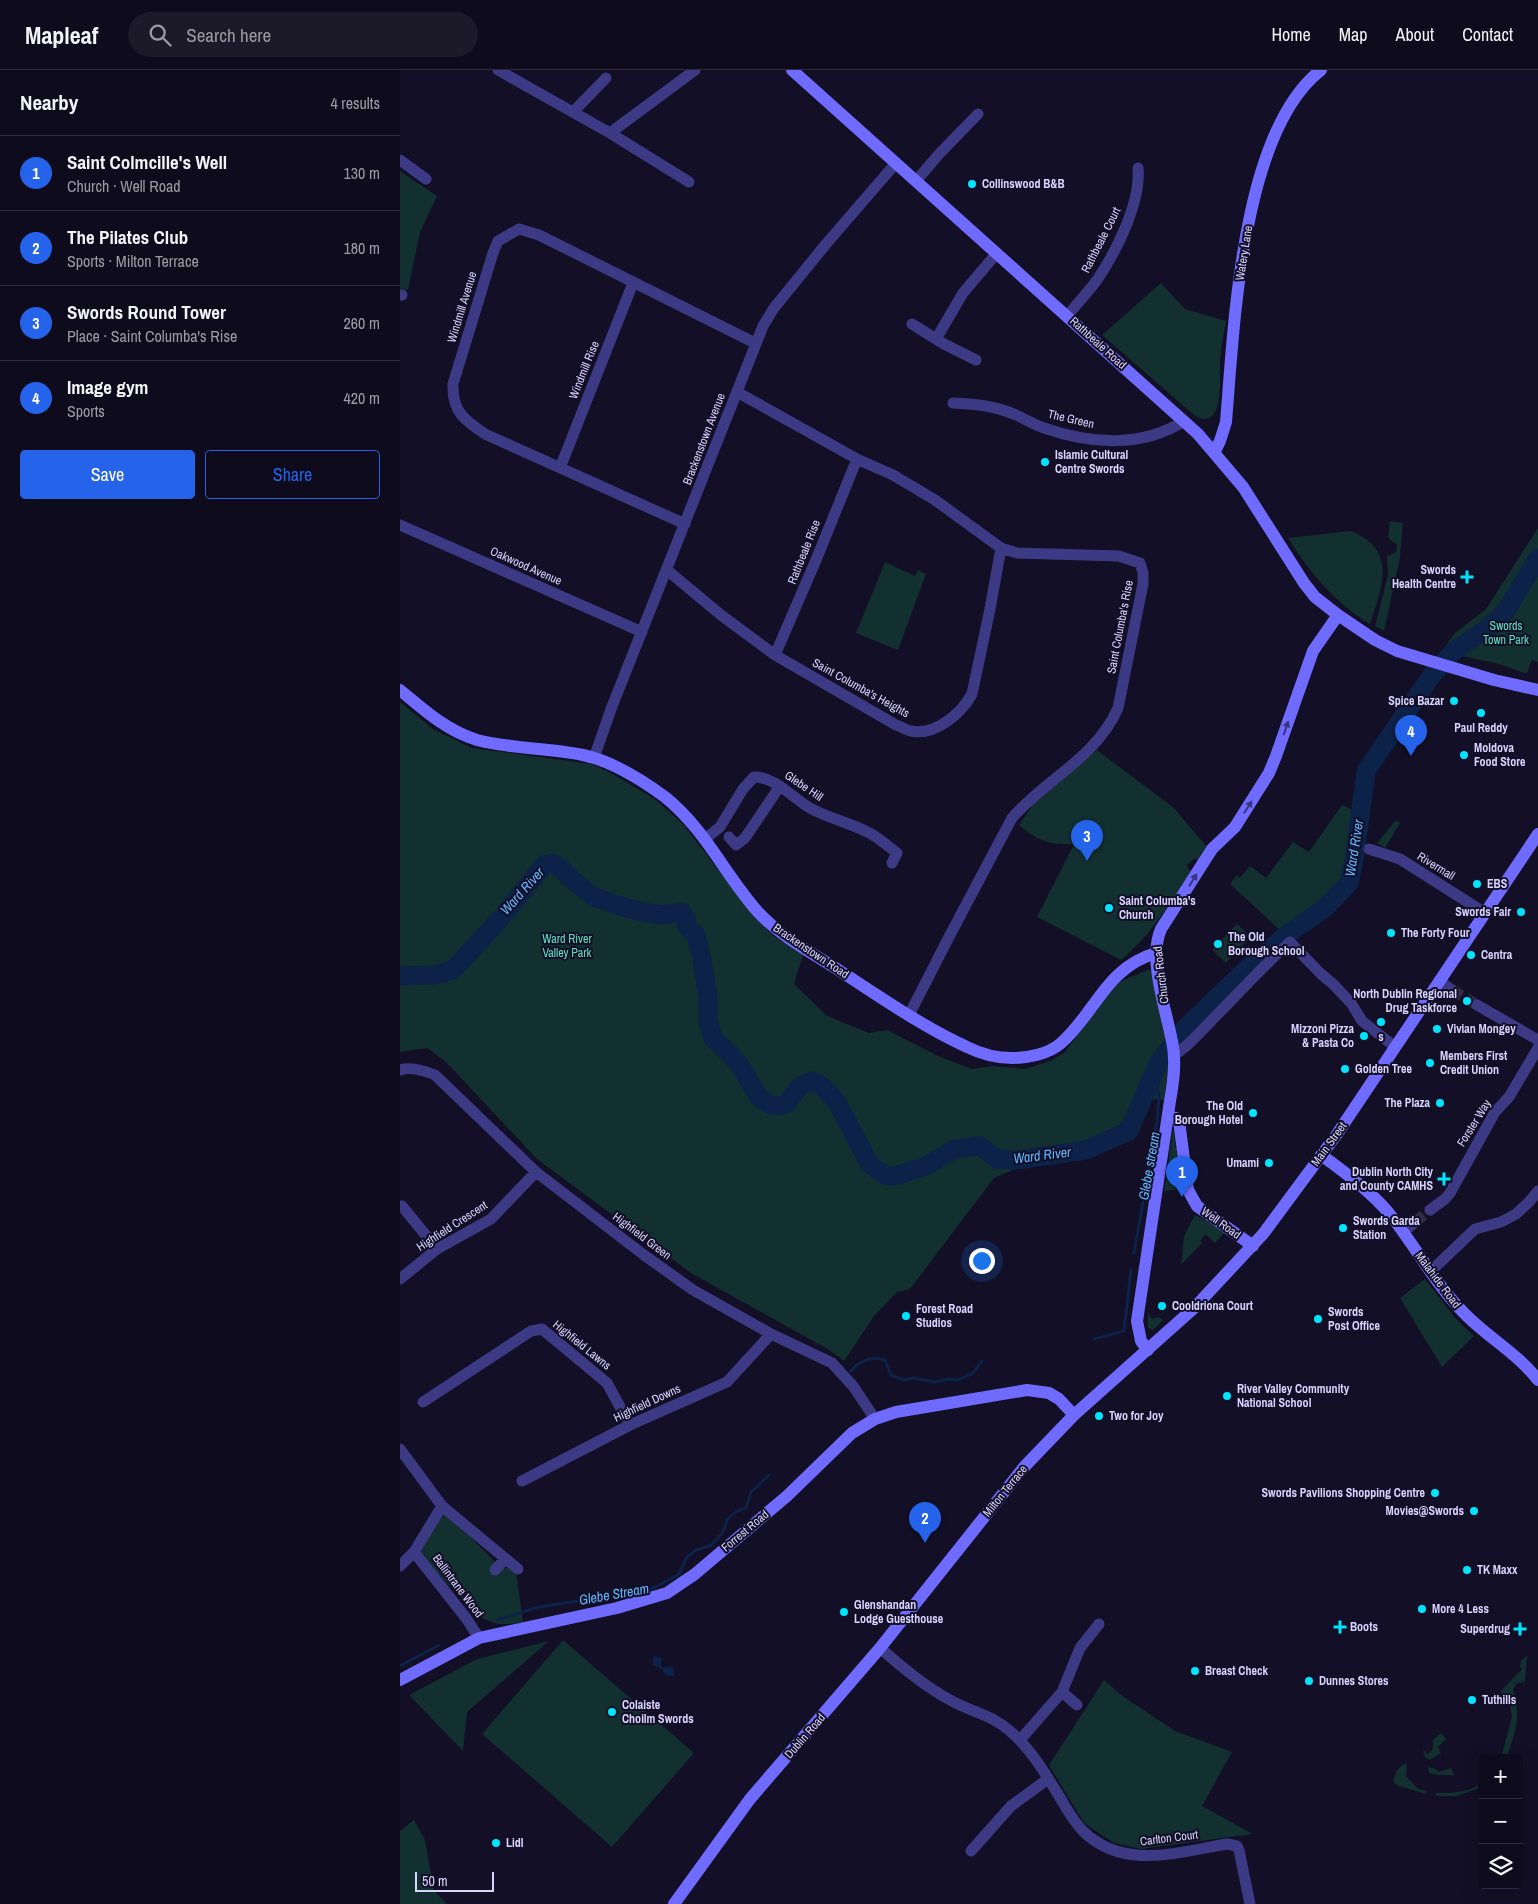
<!DOCTYPE html>
<meta charset="utf-8">
<style>
body{margin:0;font-family:"Archivo Narrow",sans-serif;background:#1c1929;color:#f1f3f6}
.controls{position:absolute;right:15px;bottom:15px;display:grid;overflow:hidden;border-radius:5px;box-shadow:0 5px 20px #0002}
.controls button{width:45px;height:45px;display:grid;place-items:center;padding:0;border:0;border-bottom:1px solid #2e2b3b;background:#0e0b1c;color:#f1f3f6;font:25px sans-serif}
.scale{position:absolute;left:15px;bottom:12px;width:79px;box-sizing:border-box;padding-left:5px;border:2px solid #d9d4ff;border-top:0;font-size:14px;line-height:18px;white-space:nowrap;color:#d9d4ff;-webkit-text-stroke:4px #130f26;paint-order:stroke}
.you{position:absolute;left:581px;top:1190px;width:18px;height:18px;margin:-12px;border:4px solid #fff;border-radius:50%;background:#1a73e8;box-shadow:0 0 0 8px #1a73e833}
.badge{display:grid;place-items:center;width:32px;height:32px;border-radius:50%;background:#2563eb;color:#fff;font-size:16px;font-weight:700}
.pin{position:absolute;translate:-50% -41px;filter:drop-shadow(0 1px 2px #0008)}
.pin::after{content:'';position:absolute;top:26px;width:18px;height:15px;background:inherit;clip-path:polygon(0 0,100% 0,50% 100%)}
.list{margin:0;padding:0;list-style:none}
h2{display:flex;justify-content:space-between;align-items:center;height:65px;margin:0;padding:0 20px;font-size:21px}
h2 small{font-size:16px;font-weight:400;color:#9b9ba3}
.list li{display:grid;grid-template-columns:32px 1fr auto;gap:15px;align-items:center;box-sizing:border-box;height:75px;padding:0 20px;border-top:1px solid #2e2b3b}
.list b{display:block;font-size:19px;white-space:nowrap}
.list p{margin:0;font-size:16px;white-space:nowrap;color:#9b9ba3}
.list em{font-size:16px;font-style:normal;color:#9b9ba3}
.actions{display:flex;gap:10px;padding:15px 20px}
.actions a{flex:1;padding:11px 0;border:1px solid #2563eb;border-radius:5px;text-align:center;font-size:18px;color:#2563eb}
.actions .main{background:#2563eb;color:#fff}
.icon{flex:none;width:28px;height:28px;fill:none;stroke:currentColor;stroke-width:2;stroke-linecap:round;stroke-linejoin:round}
.map{position:relative;flex:none;width:1138px;height:1834px;overflow:hidden}
header{display:flex;align-items:center;gap:30px;box-sizing:border-box;height:70px;padding:0 25px;background:#0e0b1c;border-bottom:1px solid #2e2b3b}
header strong{font-size:24px}
nav{display:flex;gap:28px;margin-inline-start:auto;font-size:18px}
.search{width:350px;height:45px;background:#1c1929;display:flex;align-items:center;gap:12px;box-sizing:border-box;padding:0 18px;border-radius:28px;color:#9b9ba3;font-size:19px}
main{display:flex}
aside{flex:1;background:#0e0b1c}
.map>svg:first-child{display:block}
.green{fill:#12302f}
.water{fill:#0c2248}
.lines{fill:none;stroke-linecap:round;stroke-linejoin:round}
.stream{stroke:#0c2248;stroke-width:3}
.river{stroke:#0c2248;stroke-width:19}
.street-tunnel{stroke:#312d47;stroke-width:11;stroke-dasharray:11 5.5;stroke-linecap:butt}
.street{stroke:#3d3a85;stroke-width:11}
.secondary{stroke:#6f6bff;stroke-width:12}
.oneway{fill:#38347d}
.poi-dot{fill:#00e5ff;stroke:#130f26;stroke-width:2}
.labels{text-anchor:middle;dominant-baseline:central;stroke-width:4;stroke-linejoin:round;paint-order:stroke}
.poi-label{font-size:12px;font-weight:bold;fill:#d9d4ff;stroke:#130f26;text-anchor:start}
.street-label{font-size:12px;fill:#d9d4ff;stroke:#130f26}
.park-label{font-size:12px;fill:#5fe0c0;stroke:#130f26}
.water-label{font-size:14px;font-style:italic;fill:#62b6ff;stroke:#130f26}
</style>
<header>
<strong>Mapleaf</strong>
<div class="search"><svg class="icon" aria-label="search" viewBox="0 0 24 24"><circle cx="10" cy="10" r="6"/><path d="M15 15l6 6"/></svg>Search here</div>
<nav><a>Home</a><a>Map</a><a>About</a><a>Contact</a></nav>
</header>
<main>
<aside>
<h2>Nearby<small>4 results</small></h2>
<ul class="list">
<li><span class="badge">1</span><div><b>Saint Colmcille's Well</b><p>Church · Well Road</p></div><em>130 m</em></li>
<li><span class="badge">2</span><div><b>The Pilates Club</b><p>Sports · Milton Terrace</p></div><em>180 m</em></li>
<li><span class="badge">3</span><div><b>Swords Round Tower</b><p>Place · Saint Columba's Rise</p></div><em>260 m</em></li>
<li><span class="badge">4</span><div><b>Image gym</b><p>Sports</p></div><em>420 m</em></li>
</ul>
<div class="actions"><a class="main">Save</a><a>Share</a></div>
</aside>
<div class="map">
<svg width="1138" height="1834" viewBox="0 0 1138 1834">
<rect width="100%" height="100%" fill="#130f26"/>
<!-- green -->
<path class="green" d="M 0,101 L 37,126 L 20,162 L 8,220 L 0,219 Z
M 761,213 L 785,239 L 826,251 C 824,263 821,276 820,289 C 819,304 826,365 794,345 L 702,265 Z
M 990,451 L 1003,453 L 1000,487 L 984,561 L 975,556 L 988,505 L 987,486 L 996,482 L 997,474 L 991,471 L 988,467 Z
M 1138,458 L 1138,592 L 1132,590 L 1127,604 L 1099,594 L 1048,583 L 1046,575 L 1055,563 L 1086,539 Z
M 951,461 C 998,480 982,517 970,554 C 934,532 910,503 888,468 Z
M 485,492 L 515,506 L 518,500 L 526,504 L 498,580 L 456,563 Z
M 0,632 L 33,659 L 72,678 L 191,694 L 211,703 L 255,729 L 283,754 L 352,844 L 371,864 L 403,885 L 394,914 L 427,946 L 469,963 L 487,960 L 538,986 L 572,999 L 593,996 L 625,999 L 650,991 L 664,983 L 716,913 L 750,899 L 765,963 L 769,991 L 764,1030 L 735,1026 C 733,1032 731,1039 728,1045 C 714,1069 670,1074 645,1079 L 633,1095 L 622,1096 L 594,1108 L 510,1219 L 497,1222 L 474,1246 L 444,1291 L 429,1280 L 291,1203 L 137,1089 L 45,991 L 27,978 L 0,982 Z
M 697,680 L 774,738 L 806,776 L 798,790 L 795,788 L 787,795 L 789,800 L 791,801 C 770,834 751,865 721,890 L 637,847 L 674,774 C 649,775 638,771 619,755 L 634,733 Z
M 942,735 L 956,741 C 954,760 954,784 947,802 C 937,829 905,847 883,863 L 830,814 L 837,805 L 840,808 L 850,796 L 866,808 L 893,772 L 909,782 Z
M 996,750 L 1000,753 L 985,778 L 977,773 Z
M 837,854 L 851,867 L 826,893 L 812,880 Z
M 773,1059 L 782,1119 L 764,1121 Z
M 795,1145 L 826,1161 L 815,1173 L 805,1164 L 800,1171 L 802,1173 L 781,1195 L 784,1166 Z
M 1025,1209 L 1056,1249 L 1074,1266 L 1042,1297 L 1000,1228 Z
M 748,1242 L 752,1249 L 758,1247 L 763,1250 L 753,1260 L 748,1258 Z
M 48,1444 L 102,1499 L 108,1497 L 116,1502 L 123,1552 L 112,1554 L 98,1554 L 84,1549 L 49,1516 L 22,1485 L 20,1481 L 42,1446 Z
M 163,1570 L 294,1683 L 212,1777 L 82,1664 Z
M 149,1571 L 67,1642 L 63,1681 L 9,1625 L 77,1589 Z
M 1127,1585 L 1125,1612 L 1117,1613 L 1113,1619 C 1121,1650 1116,1658 1107,1688 L 1101,1688 L 1112,1647 L 1110,1632 L 1100,1622 L 1122,1599 L 1120,1597 L 1121,1591 Z
M 704,1610 L 721,1625 L 775,1661 L 832,1682 L 802,1736 L 853,1764 L 741,1779 L 714,1773 L 684,1753 L 649,1695 Z
M 1041,1663 L 1046,1669 L 1038,1677 L 1041,1683 L 1030,1690 L 1025,1687 L 1023,1681 L 1024,1680 L 1027,1684 L 1032,1681 L 1033,1670 Z
M 1007,1693 L 1006,1706 L 1018,1719 L 1027,1721 L 1026,1724 L 996,1715 L 993,1711 C 996,1703 998,1696 1007,1693 Z
M 1028,1697 L 1036,1699 L 1039,1702 L 1051,1698 L 1054,1705 L 1038,1705 L 1029,1703 Z
M 1082,1712 L 1082,1717 L 1057,1726 L 1037,1726 L 1035,1723 C 1050,1723 1070,1723 1082,1712 Z
M 14,1750 L 25,1770 L 34,1821 L 47,1834 L 0,1834 L 0,1761 Z"/>
<!-- water -->
<path class="water" d="M 253,1586 L 262,1588 L 261,1595 L 263,1598 L 273,1596 L 274,1606 L 266,1606 L 262,1599 L 253,1595 Z"/>
<g class="lines">
<!-- stream -->
<path class="stream" d="M 734,1183 L 757,1052 L 759,1023 L 753,1009
M 694,1269 L 724,1261 L 731,1200
M 451,1301 C 460,1290 471,1286 485,1290 L 491,1305 L 503,1310 L 513,1308 L 535,1312 L 548,1309 L 557,1310 L 572,1304 L 582,1291
M 97,1550 L 139,1537 L 250,1520 L 279,1504 L 287,1487 L 296,1480 L 312,1475 L 323,1462 L 327,1450 L 337,1441 L 346,1438 L 351,1422 L 369,1405
M 0,1596 L 39,1575"/>
<!-- river -->
<path class="river" d="M 0,906 L 36,905 L 53,900 L 101,848 L 144,795 L 152,793 L 162,799 L 169,807 L 192,826 L 217,835 L 242,842 L 263,845 L 282,842 L 286,848 L 286,856 L 296,865 L 302,890 L 308,927 L 308,952 L 313,968 L 332,986 L 343,1000 L 357,1025 L 365,1032 L 371,1035 L 380,1036 L 387,1033 L 399,1017 L 411,1011 L 421,1015 L 437,1032 L 469,1093 L 478,1101 L 488,1106 L 496,1106 L 528,1095 L 554,1079 L 580,1076 L 597,1089 L 617,1090 L 686,1080 L 729,1061 L 758,994 L 785,958 L 851,895 L 886,865 L 925,838 L 949,813 L 955,785 L 966,701 L 1032,605 L 1054,581 L 1091,556 L 1107,539 L 1138,488"/>
<!-- street-tunnel -->
<path class="street-tunnel" d="M 1052,920 L 1077,935
M 1015,1152 L 1030,1140"/>
<!-- street -->
<path class="street" d="M 98,0 L 210,63 L 289,112
M 173,42 L 206,8
M 210,63 L 295,0
M 0,90 L 26,109
M 516,111 L 540,83 L 578,44
M 0,225 L 2,225
M 667,246 C 677,234 688,222 697,210 C 716,182 741,133 738,98
M 512,254 L 544,274 L 576,290
M 536,269 L 563,223 L 597,183
M 337,322 L 457,389 L 493,405 L 535,430 L 601,478 L 617,483 L 719,486 L 740,493 L 743,503 L 743,514 L 718,638 C 696,688 647,708 612,748 L 550,865 L 509,945
M 553,333 C 575,334 596,336 616,345 C 626,349 634,355 644,358 C 690,374 742,378 784,351
M 160,398 L 233,213
M 285,454 L 85,364 C 64,350 52,341 53,314 L 93,183 L 98,171 L 119,159 L 139,165 L 355,273
M 0,455 L 242,562
M 267,500 L 321,545 L 375,585 L 496,655 C 500,656 506,660 511,661 C 535,666 561,644 572,624 L 590,539 L 601,478
M 375,585 L 416,490 L 457,389
M 194,688 L 211,639 L 363,256 L 374,238 L 426,174 L 496,93
M 329,767 L 336,775 L 345,768 L 380,716
M 305,769 L 320,757 L 343,719 L 354,707 C 376,707 391,727 410,738 C 429,749 453,753 473,765 C 481,770 489,777 497,783 L 492,793
M 969,779 L 1000,789 L 1085,843
M 1039,911 L 1052,920
M 1077,935 L 1138,970
M 774,985 C 788,977 799,963 811,951 C 837,925 862,897 890,872 L 921,904 L 933,914 L 951,933 L 962,951 L 994,976
M 0,1000 C 11,996 25,1001 35,1005 L 136,1102 L 244,1185 L 293,1220 L 371,1264 L 432,1293 L 453,1316 L 475,1349
M 0,1136 L 2,1136 L 37,1179
M 1030,1140 L 1045,1129 L 1050,1123 L 1095,1042 L 1109,1027 L 1138,978
M 1003,1162 L 1015,1152
M 1030,1202 L 1075,1159 L 1101,1152 L 1116,1144 L 1129,1132 L 1138,1121
M 0,1209 L 37,1179 L 91,1149 L 136,1102
M 23,1332 L 131,1261 L 142,1259 L 207,1313 L 230,1355
M 0,1379 L 42,1436 L 118,1499
M 122,1411 L 230,1355 L 327,1312 L 371,1264
M 14,1482 L 66,1548 L 79,1568
M 0,1496 L 14,1482 L 42,1436
M 95,1500 L 105,1489
M 480,1578 C 502,1597 524,1616 550,1630 C 571,1642 591,1644 610,1661 C 629,1677 643,1700 656,1721 C 664,1734 672,1750 683,1761 C 723,1801 779,1782 827,1774 L 837,1776 L 839,1780 L 850,1834
M 662,1622 L 677,1635
M 620,1670 L 662,1622 L 680,1578 L 699,1554
M 571,1781 L 611,1736 L 648,1709"/>
<!-- secondary -->
<path class="secondary" d="M 392,0 L 798,364 L 843,417 L 904,513 L 915,527 L 938,545 L 975,570 L 997,581 L 1094,610 L 1138,620
M 814,383 L 820,371 L 826,352 C 834,257 841,62 921,0
M 0,620 C 24,640 47,661 77,670 C 112,679 148,678 183,685 C 211,691 242,710 265,727 C 305,759 325,805 358,842 C 381,867 412,883 440,901 C 482,928 523,957 567,977 C 581,984 597,988 612,988 C 628,988 648,984 660,974 C 696,943 705,898 756,883
M 768,1046 L 776,1048 L 779,1051 L 788,1120 L 797,1136 L 853,1176
M 921,1085 C 945,1102 969,1120 988,1142 C 1015,1175 1034,1213 1064,1243 C 1087,1267 1117,1283 1138,1310
M 748,1280 L 741,1271 L 737,1251 L 770,1031 C 773,1014 776,995 773,977 C 768,944 747,891 761,859 L 812,779 L 835,757 L 869,703 L 876,686 L 913,581 L 938,545
M 0,1610 L 79,1568 L 217,1538 L 267,1523 L 295,1504 L 387,1426 L 452,1363 L 475,1349 L 496,1342 L 627,1320 L 649,1323 L 659,1329 L 674,1345
M 274,1834 L 350,1729 L 480,1578 L 624,1397 L 674,1345 L 794,1238 L 863,1164 L 937,1064 L 1138,764"/>
</g>
<!-- one-way arrows -->
<defs><path id="oneway-solid" d="M-6-.8H1V-3.2L6.5 0L1 3.2V.8H-6Z" transform="scale(1.25)"/></defs>
<g class="oneway">
<use href="#oneway-solid" transform="translate(886 658) rotate(-71)"/>
<use href="#oneway-solid" transform="translate(848 737) rotate(-57)"/>
<use href="#oneway-solid" transform="translate(793 810) rotate(-58)"/>
</g>
<!-- markers -->
<g class="poi-dot">
<circle cx="572" cy="114" r="5"/>
<circle cx="645" cy="392" r="5"/>
<path d="M1064.5 499.5h5v5h5v5h-5v5h-5v-5h-5v-5h5z"/>
<circle cx="1054" cy="631" r="5"/>
<circle cx="1081" cy="643" r="5"/>
<circle cx="1064" cy="685" r="5"/>
<circle cx="1077" cy="814" r="5"/>
<circle cx="709" cy="838" r="5"/>
<circle cx="1121" cy="842" r="5"/>
<circle cx="991" cy="863" r="5"/>
<circle cx="818" cy="874" r="5"/>
<circle cx="1071" cy="885" r="5"/>
<circle cx="1067" cy="931" r="5"/>
<circle cx="981" cy="952" r="5"/>
<circle cx="1037" cy="959" r="5"/>
<circle cx="964" cy="966" r="5"/>
<circle cx="1030" cy="993" r="5"/>
<circle cx="945" cy="999" r="5"/>
<circle cx="1040" cy="1033" r="5"/>
<circle cx="853" cy="1043" r="5"/>
<circle cx="869" cy="1093" r="5"/>
<path d="M1041.5 1101.5h5v5h5v5h-5v5h-5v-5h-5v-5h5z"/>
<circle cx="943" cy="1158" r="5"/>
<circle cx="762" cy="1236" r="5"/>
<circle cx="506" cy="1246" r="5"/>
<circle cx="918" cy="1249" r="5"/>
<circle cx="827" cy="1326" r="5"/>
<circle cx="699" cy="1346" r="5"/>
<circle cx="1035" cy="1423" r="5"/>
<circle cx="1074" cy="1441" r="5"/>
<circle cx="1067" cy="1500" r="5"/>
<circle cx="1022" cy="1539" r="5"/>
<circle cx="444" cy="1542" r="5"/>
<path d="M937.5 1549.5h5v5h5v5h-5v5h-5v-5h-5v-5h5z"/>
<path d="M1117.5 1551.5h5v5h5v5h-5v5h-5v-5h-5v-5h5z"/>
<circle cx="795" cy="1601" r="5"/>
<circle cx="909" cy="1611" r="5"/>
<circle cx="1072" cy="1630" r="5"/>
<circle cx="212" cy="1642" r="5"/>
<circle cx="96" cy="1773" r="5"/>
</g>
<g class="labels">
<!-- poi labels -->
<g class="poi-label">
<text x="582" y="114">Collinswood B&amp;B</text>
<text x="655" y="385">Islamic Cultural<tspan x="655" dy="14">Centre Swords</tspan></text>
<text x="1056" y="500" text-anchor="end">Swords<tspan x="1056" dy="14">Health Centre</tspan></text>
<text x="1044" y="631" text-anchor="end">Spice Bazar</text>
<text x="1081" y="658" text-anchor="middle">Paul Reddy</text>
<text x="1074" y="678">Moldova<tspan x="1074" dy="14">Food Store</tspan></text>
<text x="1087" y="814">EBS</text>
<text x="719" y="831">Saint Columba's<tspan x="719" dy="14">Church</tspan></text>
<text x="1111" y="842" text-anchor="end">Swords Fair</text>
<text x="1001" y="863">The Forty Four</text>
<text x="828" y="867">The Old<tspan x="828" dy="14">Borough School</tspan></text>
<text x="1081" y="885">Centra</text>
<text x="1057" y="924" text-anchor="end">North Dublin Regional<tspan x="1057" dy="14">Drug Taskforce</tspan></text>
<text x="954" y="959" text-anchor="end">Mizzoni Pizza<tspan x="954" dy="14">&amp; Pasta Co</tspan></text>
<text x="1047" y="959">Vivian Mongey</text>
<text x="981" y="967" text-anchor="middle">s</text>
<text x="1040" y="986">Members First<tspan x="1040" dy="14">Credit Union</tspan></text>
<text x="955" y="999">Golden Tree</text>
<text x="1030" y="1033" text-anchor="end">The Plaza</text>
<text x="843" y="1036" text-anchor="end">The Old<tspan x="843" dy="14">Borough Hotel</tspan></text>
<text x="859" y="1093" text-anchor="end">Umami</text>
<text x="1033" y="1102" text-anchor="end">Dublin North City<tspan x="1033" dy="14">and County CAMHS</tspan></text>
<text x="953" y="1151">Swords Garda<tspan x="953" dy="14">Station</tspan></text>
<text x="772" y="1236">Cooldriona Court</text>
<text x="516" y="1239">Forest Road<tspan x="516" dy="14">Studios</tspan></text>
<text x="928" y="1242">Swords<tspan x="928" dy="14">Post Office</tspan></text>
<text x="837" y="1319">River Valley Community<tspan x="837" dy="14">National School</tspan></text>
<text x="709" y="1346">Two for Joy</text>
<text x="1025" y="1423" text-anchor="end">Swords Pavilions Shopping Centre</text>
<text x="1064" y="1441" text-anchor="end">Movies@Swords</text>
<text x="1077" y="1500">TK Maxx</text>
<text x="454" y="1535">Glenshandan<tspan x="454" dy="14">Lodge Guesthouse</tspan></text>
<text x="1032" y="1539">More 4 Less</text>
<text x="950" y="1557">Boots</text>
<text x="1110" y="1559" text-anchor="end">Superdrug</text>
<text x="805" y="1601">Breast Check</text>
<text x="919" y="1611">Dunnes Stores</text>
<text x="1082" y="1630">Tuthills</text>
<text x="222" y="1635">Colaiste<tspan x="222" dy="14">Choilm Swords</tspan></text>
<text x="106" y="1773">Lidl</text>
</g>
<!-- street labels -->
<g class="street-label">
<text transform="translate(701 170) rotate(-63)">Rathbeale Court</text>
<text transform="translate(844 183) rotate(-81)">Watery Lane</text>
<text transform="translate(62 237) rotate(-73)">Windmill Avenue</text>
<text transform="translate(698 273) rotate(42)">Rathbeale Road</text>
<text transform="translate(184 300) rotate(-68)">Windmill Rise</text>
<text transform="translate(671 349) rotate(13)">The Green</text>
<text transform="translate(304 369) rotate(-69)">Brackenstown Avenue</text>
<text transform="translate(404 482) rotate(-68)">Rathbeale Rise</text>
<text transform="translate(126 496) rotate(24)">Oakwood Avenue</text>
<text transform="translate(720 557) rotate(-79)">Saint Columba's Rise</text>
<text transform="translate(461 618) rotate(29)">Saint Columba's Heights</text>
<text transform="translate(404 716) rotate(34)">Glebe Hill</text>
<text transform="translate(1036 796) rotate(32)">Rivermall</text>
<text transform="translate(411 881) rotate(34)">Brackenstown Road</text>
<text transform="translate(761 905) rotate(-97)">Church Road</text>
<text transform="translate(1074 1053) rotate(-58)">Forster Way</text>
<text transform="translate(929 1074) rotate(-54)">Main Street</text>
<text transform="translate(821 1153) rotate(36)">Well Road</text>
<text transform="translate(52 1156) rotate(-33)">Highfield Crescent</text>
<text transform="translate(242 1166) rotate(37)">Highfield Green</text>
<text transform="translate(1038 1210) rotate(53)">Malahide Road</text>
<text transform="translate(182 1275) rotate(39)">Highfield Lawns</text>
<text transform="translate(247 1333) rotate(-25)">Highfield Downs</text>
<text transform="translate(605 1421) rotate(-51)">Milton Terrace</text>
<text transform="translate(345 1461) rotate(-40)">Forrest Road</text>
<text transform="translate(58 1516) rotate(53)">Ballintrane Wood</text>
<text transform="translate(405 1666) rotate(-49)">Dublin Road</text>
<text transform="translate(769 1768) rotate(-7)">Carlton Court</text>
</g>
<!-- park labels -->
<g class="park-label">
<text x="1106" y="556">Swords<tspan x="1106" dy="14">Town Park</tspan></text>
<text x="167" y="869">Ward River<tspan x="167" dy="14">Valley Park</tspan></text>
</g>
<!-- water labels -->
<g class="water-label">
<text transform="translate(954 778) rotate(-81)">Ward River</text>
<text transform="translate(122 821) rotate(-48)">Ward River</text>
<text transform="translate(642 1085) rotate(-7)">Ward River</text>
<text transform="translate(749 1096) rotate(-80)">Glebe stream</text>
<text transform="translate(214 1524) rotate(-10)">Glebe Stream</text>
</g>
</g>
</svg>
<div class="controls">
<button>+</button>
<button>−</button>
<button><svg class="icon" aria-label="layers" viewBox="0 0 24 24"><path d="M12 4l9 5-9 5-9-5zM3 14l9 5 9-5"/></svg></button>
</div>
<div class="scale">50 m</div>
<div class="you"></div>
<div class="pin badge" style="left:782px;top:1127px">1</div>
<div class="pin badge" style="left:525px;top:1473px">2</div>
<div class="pin badge" style="left:687px;top:791px">3</div>
<div class="pin badge" style="left:1011px;top:686px">4</div>
</div>
</main>
